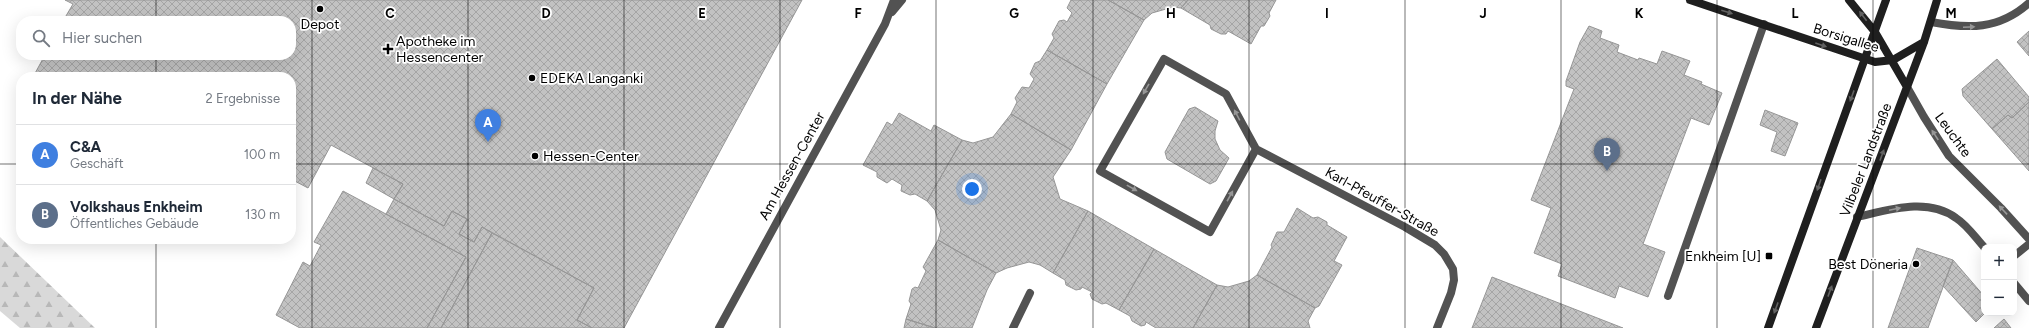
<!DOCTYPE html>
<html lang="de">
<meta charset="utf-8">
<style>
body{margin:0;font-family:Figtree,sans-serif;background:#f2f2f3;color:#1f2937}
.controls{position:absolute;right:12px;bottom:12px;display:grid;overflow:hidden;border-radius:8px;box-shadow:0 4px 16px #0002}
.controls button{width:36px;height:36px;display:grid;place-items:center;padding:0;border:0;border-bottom:1px solid #e0e1e3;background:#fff;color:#1f2937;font:20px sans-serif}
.you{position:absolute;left:972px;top:189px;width:14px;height:14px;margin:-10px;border:3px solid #fff;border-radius:50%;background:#1a73e8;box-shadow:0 0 0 6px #1a73e833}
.badge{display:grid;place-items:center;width:26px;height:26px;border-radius:50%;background:#000;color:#fff;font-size:13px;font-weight:700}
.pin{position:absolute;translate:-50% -33px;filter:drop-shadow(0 1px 2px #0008)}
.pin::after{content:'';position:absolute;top:21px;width:14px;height:12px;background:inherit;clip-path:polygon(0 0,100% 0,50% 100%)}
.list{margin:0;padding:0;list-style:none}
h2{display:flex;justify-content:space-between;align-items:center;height:52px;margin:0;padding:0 16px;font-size:17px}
h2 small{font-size:13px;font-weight:400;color:#747a83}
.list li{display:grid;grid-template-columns:26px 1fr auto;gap:12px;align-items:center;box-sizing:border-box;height:60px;padding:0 16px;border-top:1px solid #e0e1e3}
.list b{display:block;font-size:15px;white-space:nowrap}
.list p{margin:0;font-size:13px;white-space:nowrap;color:#747a83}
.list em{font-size:13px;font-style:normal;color:#747a83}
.icon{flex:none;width:22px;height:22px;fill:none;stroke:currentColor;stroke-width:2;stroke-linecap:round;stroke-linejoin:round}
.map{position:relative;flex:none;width:2029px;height:328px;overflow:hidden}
.search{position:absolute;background:#fff;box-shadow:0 4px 16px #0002;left:16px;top:16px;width:280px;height:44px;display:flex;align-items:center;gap:10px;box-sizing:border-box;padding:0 14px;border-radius:16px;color:#747a83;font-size:15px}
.panel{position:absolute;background:#fff;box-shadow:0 4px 16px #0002;left:16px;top:72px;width:280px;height:172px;border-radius:16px}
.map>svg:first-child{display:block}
.forest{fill:url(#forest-firs)}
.building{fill:url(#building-cross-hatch);stroke:#969696}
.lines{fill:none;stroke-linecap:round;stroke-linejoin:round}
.service{stroke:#525252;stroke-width:8}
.minor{stroke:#525252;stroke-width:8}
.tertiary{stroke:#525252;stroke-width:8}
.secondary{stroke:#1f1f1f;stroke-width:8}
.oneway{fill:#626262}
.oneway2{fill:#979797}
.grid{fill:none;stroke:#000;stroke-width:1;stroke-opacity:0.55}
.poi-dot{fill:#000;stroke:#fff;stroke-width:1.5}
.labels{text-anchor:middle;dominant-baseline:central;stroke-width:3.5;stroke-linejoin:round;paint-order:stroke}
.poi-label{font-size:14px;fill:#000;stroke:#fff;text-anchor:start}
.street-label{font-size:14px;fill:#000;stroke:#fff}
.grid-label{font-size:13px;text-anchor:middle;font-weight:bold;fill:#000;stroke:#fff;stroke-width:3.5;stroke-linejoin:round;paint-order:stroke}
</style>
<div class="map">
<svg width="2029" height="328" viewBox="0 0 2029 328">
<defs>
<pattern id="forest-firs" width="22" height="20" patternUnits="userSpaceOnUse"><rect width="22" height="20" fill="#d9d9d9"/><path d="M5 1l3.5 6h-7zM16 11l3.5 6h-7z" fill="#b8b8b8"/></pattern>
<pattern id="building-cross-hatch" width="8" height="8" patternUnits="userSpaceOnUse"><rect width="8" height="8" fill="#c2c2c2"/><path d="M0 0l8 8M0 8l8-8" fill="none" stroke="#a5a5a5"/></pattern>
</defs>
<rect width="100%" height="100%" fill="#fff"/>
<!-- forest -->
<path class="forest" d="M 0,237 L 95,328 L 20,328 L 0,311 Z"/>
<!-- building -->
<path class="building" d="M 65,0 L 802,0 L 624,328 L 592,328 L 577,320 L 594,288 L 482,227 L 474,242 L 459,234 L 467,219 L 452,211 L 444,226 L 394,199 L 403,184 L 331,145 L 308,188 L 291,179 L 291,77 L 33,77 L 45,55 L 291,55 L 291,21 L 63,21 L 73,4 Z
M 1071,0 L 1108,0 L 1144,20 L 1107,84 L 1047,50 L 1054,38 L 1052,34 L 1059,21 L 1064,20 L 1067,22 L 1072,13 L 1067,8 Z
M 1108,0 L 1188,0 L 1181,8 L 1173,7 L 1152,13 L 1144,20 Z
M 1188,0 L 1276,0 L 1269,13 L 1270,16 L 1264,26 L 1261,26 L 1251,44 L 1228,31 L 1226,34 L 1221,34 L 1211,29 L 1210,25 L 1181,8 Z
M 1589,26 L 1602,31 L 1600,38 L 1619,45 L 1617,52 L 1638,60 L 1639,58 L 1657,64 L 1662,51 L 1690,61 L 1684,75 L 1702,82 L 1701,84 L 1722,93 L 1709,125 L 1691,118 L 1643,244 L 1665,252 L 1648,297 L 1619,286 L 1615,298 L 1558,276 L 1562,264 L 1534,253 L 1551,208 L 1531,200 L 1574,89 L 1566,86 L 1566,81 L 1580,42 Z
M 2029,31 L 2029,56 L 2017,42 Z
M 1047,50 L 1107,84 L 1071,150 L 1011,114 L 1017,102 L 1015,98 L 1022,87 L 1029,88 L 1034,79 L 1030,74 L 1035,63 L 1040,61 Z
M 1997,59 L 2029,97 L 2029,102 L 2012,118 L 2008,115 L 1992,129 L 1963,96 L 1962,89 Z
M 2029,102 L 2029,171 L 1992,129 L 2008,115 L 2012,118 Z
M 1195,107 L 1218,121 L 1215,131 L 1215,139 L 1220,150 L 1229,158 L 1216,181 L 1210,184 L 1167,159 L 1165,152 L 1189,109 Z
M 1765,110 L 1798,123 L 1785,156 L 1771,151 L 1777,132 L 1760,125 Z
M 899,113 L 931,131 L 934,125 L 962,140 L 927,201 L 915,194 L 910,195 L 901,191 L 902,185 L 892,179 L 887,183 L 877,177 L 877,172 L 863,165 L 887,122 L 892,125 Z
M 1011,114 L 1071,150 L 1053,177 L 1060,199 L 1088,211 L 1053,273 L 1040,265 L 1029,262 L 1007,268 L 996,273 L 938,240 L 941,230 L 935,210 L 927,201 L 962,140 L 973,143 L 993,137 Z
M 373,168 L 403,184 L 394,199 L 366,183 Z
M 343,191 L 466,257 L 427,328 L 300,328 L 276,315 L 303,262 L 310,266 L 321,245 L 314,242 Z
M 394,199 L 444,226 L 452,211 L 467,219 L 459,234 L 474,242 L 482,227 L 492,233 L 441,328 L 427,328 L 466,257 L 386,214 Z
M 1297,208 L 1313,218 L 1318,217 L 1327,222 L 1327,225 L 1347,237 L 1334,261 L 1342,265 L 1319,306 L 1315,308 L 1257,275 L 1272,247 L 1271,245 L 1277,232 L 1284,232 Z
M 1088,211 L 1154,249 L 1119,310 L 1106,303 L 1102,304 L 1092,299 L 1090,294 L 1092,292 L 1082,287 L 1081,289 L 1076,290 L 1066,285 L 1065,280 L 1053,273 Z
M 492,233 L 594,288 L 577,320 L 592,328 L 441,328 Z
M 938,240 L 996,273 L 987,290 L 972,328 L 935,328 L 906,319 L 911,304 L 909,301 L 912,289 L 915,287 L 918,288 L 926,271 L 923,267 Z
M 1917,248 L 1953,260 L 1928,328 L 1888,328 Z
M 1154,249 L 1217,285 L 1193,328 L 1156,328 L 1146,322 L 1145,325 L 1141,326 L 1132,321 L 1130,316 L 1119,310 Z
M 1953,260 L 1984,296 L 1985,313 L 1976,322 L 1943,286 Z
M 1257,275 L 1315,308 L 1308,321 L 1310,328 L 1193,328 L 1217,285 L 1228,287 L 1249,281 Z
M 1492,277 L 1623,328 L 1472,328 Z
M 906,319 L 935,328 L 904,328 Z
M 2004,319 L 2011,328 L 1994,328 Z"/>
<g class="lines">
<!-- service -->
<path class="service" d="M 1668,296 L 1764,24"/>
<!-- minor -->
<path class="minor" d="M 892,12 L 902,0
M 1931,22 C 1968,29 1999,30 2029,3
M 1256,149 L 1210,232 L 1100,171 L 1164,59 L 1226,94 L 1256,149 L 1405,227 L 1435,245 L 1444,254 L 1453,269 L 1454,280 L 1451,293 L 1437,328
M 719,328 L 885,24 L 894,0
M 1013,328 L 1030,293"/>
<!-- tertiary -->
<path class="tertiary" d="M 1907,87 L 1924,117 L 1949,156 L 2001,208 L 2029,239
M 1857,217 C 1889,210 1927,197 1956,218 C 1967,225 1975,237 1984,247
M 2014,256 L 2029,244
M 2014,283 L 2029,301"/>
<!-- secondary -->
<path class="secondary" d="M 1690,0 L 1875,62 L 1893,60 L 1924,42
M 1849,0 L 1875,32 L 1907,87
M 1768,328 L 1886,0
M 1816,328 L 1924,42 L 1937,0"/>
</g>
<!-- one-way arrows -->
<defs><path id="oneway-solid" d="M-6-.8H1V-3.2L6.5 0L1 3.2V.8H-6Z"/></defs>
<g class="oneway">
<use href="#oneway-solid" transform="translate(1727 12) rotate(18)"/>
<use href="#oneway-solid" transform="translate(1863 16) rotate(-127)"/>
<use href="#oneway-solid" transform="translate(1821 45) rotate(19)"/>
<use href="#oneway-solid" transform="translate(1852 96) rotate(110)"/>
<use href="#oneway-solid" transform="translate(1882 155) rotate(-70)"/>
<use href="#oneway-solid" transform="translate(1819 185) rotate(109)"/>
<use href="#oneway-solid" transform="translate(1830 291) rotate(-70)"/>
<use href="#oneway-solid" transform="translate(1776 308) rotate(110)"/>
</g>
<g class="oneway2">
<use href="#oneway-solid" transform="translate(1969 27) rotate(-2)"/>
<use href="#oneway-solid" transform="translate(1146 89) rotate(120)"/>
<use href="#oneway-solid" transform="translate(1237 115) rotate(-118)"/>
<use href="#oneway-solid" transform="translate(1935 135) rotate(-123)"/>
<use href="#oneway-solid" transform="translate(1132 188) rotate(29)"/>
<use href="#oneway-solid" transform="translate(1230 196) rotate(-61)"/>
<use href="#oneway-solid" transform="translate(1895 209) rotate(-12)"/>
<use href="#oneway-solid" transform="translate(2003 210) rotate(-133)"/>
</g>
<!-- grid -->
<path class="grid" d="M 156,0 L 156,21M 312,0 L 312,328M 468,0 L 468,328M 624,0 L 624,328M 780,0 L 780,328M 936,0 L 936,328M 1093,0 L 1093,328M 1249,0 L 1249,328M 1405,0 L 1405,328M 1561,0 L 1561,328M 1717,0 L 1717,328M 1873,0 L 1873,328M 156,55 L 156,77M 0,164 L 21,164M 291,164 L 2029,164M 156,239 L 156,328"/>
<!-- markers -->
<g class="poi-dot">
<circle cx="320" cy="9" r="4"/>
<path d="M386 43h4v4h4v4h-4v4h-4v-4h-4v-4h4z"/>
<circle cx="532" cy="78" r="4"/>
<circle cx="535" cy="156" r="4"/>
<rect x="1765" y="252" width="8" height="8" rx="2"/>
<circle cx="1916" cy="264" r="4"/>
</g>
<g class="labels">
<!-- poi labels -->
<g class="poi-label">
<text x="320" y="24" text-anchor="middle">Depot</text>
<text x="396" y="41">Apotheke im<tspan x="396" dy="16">Hessencenter</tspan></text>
<text x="540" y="78">EDEKA Langanki</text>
<text x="543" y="156">Hessen-Center</text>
<text x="1761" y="256" text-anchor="end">Enkheim [U]</text>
<text x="1908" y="264" text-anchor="end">Best Döneria</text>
</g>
<!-- street labels -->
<g class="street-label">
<text transform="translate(1846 38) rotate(17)">Borsigallee</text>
<text transform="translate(1953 135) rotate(54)">Leuchte</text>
<text transform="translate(1866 160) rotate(-69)">Vilbeler Landstraße</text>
<text transform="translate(792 166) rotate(-61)">Am Hessen-Center</text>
<text transform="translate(1382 202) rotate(29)">Karl-Pfeuffer-Straße</text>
</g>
</g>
<g class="grid-label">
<text x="390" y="18">C</text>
<text x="546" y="18">D</text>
<text x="702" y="18">E</text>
<text x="858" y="18">F</text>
<text x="1014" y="18">G</text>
<text x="1171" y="18">H</text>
<text x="1327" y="18">I</text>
<text x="1483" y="18">J</text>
<text x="1639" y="18">K</text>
<text x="1795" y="18">L</text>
<text x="1951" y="18">M</text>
</g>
</svg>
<div class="controls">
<button>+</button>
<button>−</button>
</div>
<div class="you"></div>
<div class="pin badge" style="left:488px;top:142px;background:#3f7fe0">A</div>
<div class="pin badge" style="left:1607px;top:171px;background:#5c6f8a">B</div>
<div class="search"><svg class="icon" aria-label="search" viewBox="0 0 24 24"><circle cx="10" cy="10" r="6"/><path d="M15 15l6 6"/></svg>Hier suchen</div>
<section class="panel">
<h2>In der Nähe<small>2 Ergebnisse</small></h2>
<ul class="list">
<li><span class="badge" style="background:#3f7fe0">A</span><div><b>C&amp;A</b><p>Geschäft</p></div><em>100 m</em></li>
<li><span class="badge" style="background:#5c6f8a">B</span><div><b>Volkshaus Enkheim</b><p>Öffentliches Gebäude</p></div><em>130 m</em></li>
</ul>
</section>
</div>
